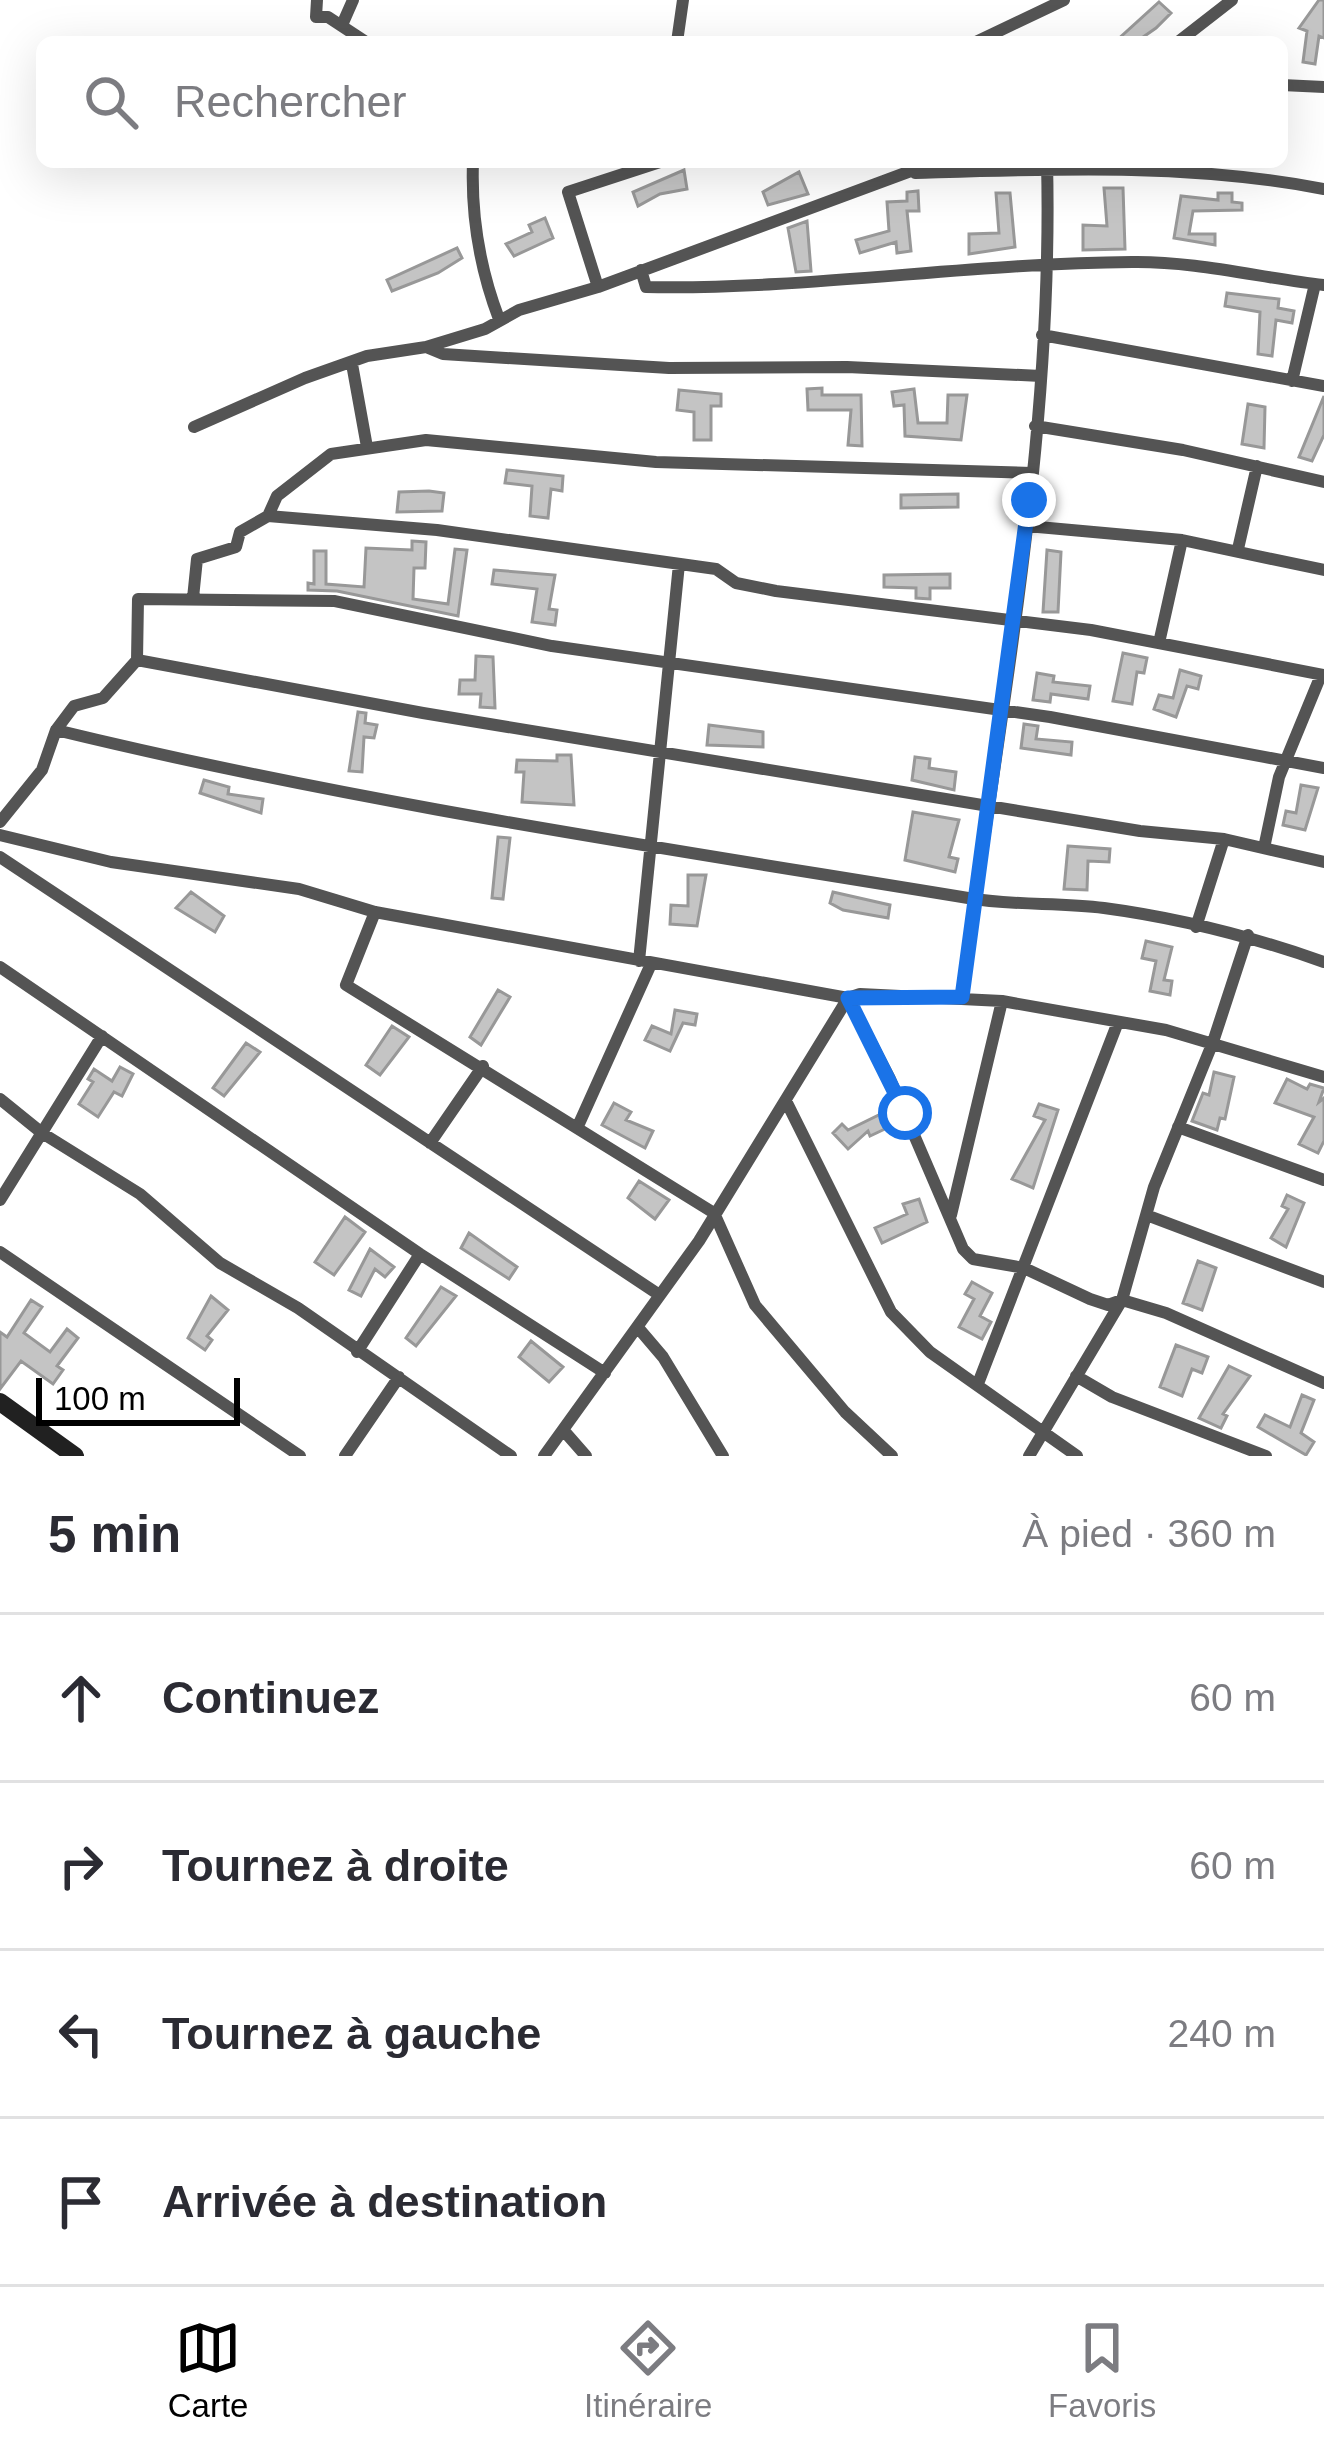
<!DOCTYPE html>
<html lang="fr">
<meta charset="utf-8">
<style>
body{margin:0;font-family:Helvetica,sans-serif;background:#f7f7f7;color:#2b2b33}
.scale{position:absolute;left:36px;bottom:30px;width:204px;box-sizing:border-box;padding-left:12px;border:6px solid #000;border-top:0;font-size:33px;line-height:42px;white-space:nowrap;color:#000;-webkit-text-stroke:9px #fff;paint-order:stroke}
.stop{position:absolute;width:36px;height:36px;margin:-27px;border:9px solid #1a73e8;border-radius:50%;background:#fff}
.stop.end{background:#1a73e8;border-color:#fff;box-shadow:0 3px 12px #0008}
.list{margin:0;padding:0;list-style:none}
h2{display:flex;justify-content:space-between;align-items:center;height:156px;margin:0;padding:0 48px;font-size:51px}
h2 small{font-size:39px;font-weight:400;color:#7c7c81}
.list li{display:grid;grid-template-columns:78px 1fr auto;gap:36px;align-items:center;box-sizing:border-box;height:168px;padding:0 48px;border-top:3px solid #e1e1e2}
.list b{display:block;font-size:45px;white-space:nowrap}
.list em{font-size:39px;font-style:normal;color:#7c7c81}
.icon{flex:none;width:66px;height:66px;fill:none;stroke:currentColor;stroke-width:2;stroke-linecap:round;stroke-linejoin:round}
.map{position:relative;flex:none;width:1324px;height:1456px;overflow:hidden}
.search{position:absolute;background:#fff;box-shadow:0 12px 48px #0002;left:36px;right:36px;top:36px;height:132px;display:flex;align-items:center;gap:30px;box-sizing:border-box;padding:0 42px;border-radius:18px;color:#7c7c81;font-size:45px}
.sheet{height:828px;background:#fff}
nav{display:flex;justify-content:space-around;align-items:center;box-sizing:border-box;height:168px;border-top:3px solid #e1e1e2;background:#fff;font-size:33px;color:#7c7c81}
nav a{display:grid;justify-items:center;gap:6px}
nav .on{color:#000}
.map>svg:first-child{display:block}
.building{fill:#c4c4c4;stroke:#989898;stroke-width:3}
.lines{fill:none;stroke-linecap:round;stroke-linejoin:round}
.street{stroke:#545454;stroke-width:12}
.secondary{stroke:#212121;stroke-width:18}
.route{stroke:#1a73e8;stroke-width:15}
</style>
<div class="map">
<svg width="1324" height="1456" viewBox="0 0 1324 1456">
<rect width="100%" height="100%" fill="#fff"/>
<!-- building -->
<path class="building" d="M 1319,0 L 1324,0 L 1324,38 L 1319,36 L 1315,64 L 1303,62 L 1307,31 L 1299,28 Z
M 1159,2 L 1171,13 L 1156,28 L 1136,42 L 1115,42 Z
M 684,170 L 687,189 L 660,194 L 638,206 L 633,192 Z
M 799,172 L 808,194 L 768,205 L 763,192 Z
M 1104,188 L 1123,188 L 1125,249 L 1083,250 L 1083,225 L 1107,226 Z
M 918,191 L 919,211 L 907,211 L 911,251 L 897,253 L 896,242 L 860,253 L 856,240 L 889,231 L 887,202 L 907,201 L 907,192 Z
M 996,193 L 1010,193 L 1015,247 L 969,254 L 969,234 L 999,233 Z
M 1218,193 L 1232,193 L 1232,202 L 1242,203 L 1242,210 L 1193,211 L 1189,234 L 1215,234 L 1215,245 L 1174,238 L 1181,196 L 1218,200 Z
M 545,218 L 553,238 L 514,256 L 506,244 L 532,232 L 529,225 Z
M 807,221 L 811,271 L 796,272 L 788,228 Z
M 457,248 L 462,258 L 438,273 L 392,291 L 387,280 Z
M 1227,293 L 1279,299 L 1278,308 L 1294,311 L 1292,323 L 1276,320 L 1272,356 L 1258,354 L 1260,312 L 1225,306 Z
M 822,388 L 822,395 L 861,395 L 862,446 L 848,445 L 851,410 L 808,410 L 807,389 Z
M 914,389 L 918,423 L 947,423 L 948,395 L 967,395 L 961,440 L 905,436 L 904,405 L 894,406 L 892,392 Z
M 679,390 L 721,394 L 721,406 L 711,406 L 711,440 L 694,440 L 694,412 L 677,410 Z
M 1324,396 L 1324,435 L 1312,461 L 1299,457 Z
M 1248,404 L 1265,407 L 1264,448 L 1242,444 Z
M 507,470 L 563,476 L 562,491 L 551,489 L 548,518 L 530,516 L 532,486 L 505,483 Z
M 429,491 L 444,493 L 442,511 L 397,512 L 399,492 Z
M 958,494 L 958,507 L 901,508 L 901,495 Z
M 412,541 L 426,542 L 425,568 L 414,568 L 413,599 L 448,604 L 455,549 L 467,550 L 458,616 L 337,591 L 308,590 L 308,583 L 314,584 L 314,551 L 326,551 L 326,584 L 364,587 L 366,548 L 412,550 Z
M 1047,550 L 1061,552 L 1058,612 L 1043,612 Z
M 494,570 L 555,575 L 549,609 L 557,610 L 555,625 L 532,622 L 537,589 L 492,584 Z
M 950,574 L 950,588 L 930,588 L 930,599 L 916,598 L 916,588 L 884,587 L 884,575 Z
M 1123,653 L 1147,658 L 1144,673 L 1137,672 L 1132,704 L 1113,701 Z
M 476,656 L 493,657 L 495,708 L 480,707 L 481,694 L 459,694 L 460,680 L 475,680 Z
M 1180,670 L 1201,676 L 1198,689 L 1187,686 L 1176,717 L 1154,709 L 1159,695 L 1173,698 Z
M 1037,673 L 1054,676 L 1053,682 L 1090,686 L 1088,699 L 1051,694 L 1050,702 L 1033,700 Z
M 358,712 L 366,713 L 365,723 L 377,725 L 374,738 L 364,737 L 362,772 L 349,771 Z
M 1024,724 L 1038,726 L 1036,739 L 1072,742 L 1071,755 L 1021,748 Z
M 709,725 L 763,732 L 763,747 L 707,745 Z
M 557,755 L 571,755 L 574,805 L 522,802 L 524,772 L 516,772 L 517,760 L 557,761 Z
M 915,757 L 930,759 L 929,768 L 956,772 L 954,790 L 912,780 Z
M 204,780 L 229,787 L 228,794 L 263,799 L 261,813 L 200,793 Z
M 1301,785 L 1318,788 L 1305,830 L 1283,825 L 1286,811 L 1296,813 Z
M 913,812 L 959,820 L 949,857 L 958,859 L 955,872 L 905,860 Z
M 498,837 L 510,838 L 503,899 L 492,898 Z
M 1068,846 L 1110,849 L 1109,862 L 1088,861 L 1087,890 L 1064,889 Z
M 688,875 L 706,875 L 697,926 L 670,924 L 671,905 L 688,906 Z
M 191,892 L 224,916 L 215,932 L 176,908 Z
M 833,892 L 890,905 L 888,918 L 843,910 L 830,903 Z
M 1146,941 L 1172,947 L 1164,980 L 1172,981 L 1170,995 L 1150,991 L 1156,961 L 1142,958 Z
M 498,990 L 510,997 L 481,1045 L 470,1037 Z
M 675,1010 L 697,1014 L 695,1025 L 683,1023 L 670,1051 L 645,1040 L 652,1026 L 671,1034 Z
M 392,1026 L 409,1037 L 380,1075 L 366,1065 Z
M 246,1043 L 260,1052 L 224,1096 L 213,1088 Z
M 120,1067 L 133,1074 L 122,1096 L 114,1092 L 98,1117 L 79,1104 L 93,1082 L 88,1079 L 94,1069 L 112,1081 Z
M 1214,1072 L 1234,1077 L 1225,1119 L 1220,1118 L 1217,1130 L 1192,1121 L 1203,1093 L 1209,1095 Z
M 1287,1079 L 1307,1089 L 1310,1084 L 1324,1088 L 1319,1102 L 1324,1098 L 1324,1141 L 1318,1153 L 1299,1144 L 1314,1117 L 1275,1103 Z
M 614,1103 L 631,1112 L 626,1120 L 653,1131 L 645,1148 L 602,1125 Z
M 1039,1104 L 1058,1110 L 1033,1188 L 1012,1179 L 1045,1120 L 1034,1116 Z
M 883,1113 L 887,1128 L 870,1136 L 868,1131 L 848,1149 L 833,1133 L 842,1124 L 848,1130 Z
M 639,1181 L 669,1200 L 655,1219 L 628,1198 Z
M 1287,1195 L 1304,1203 L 1286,1247 L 1271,1238 L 1288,1209 L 1282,1206 Z
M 919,1199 L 927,1222 L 882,1243 L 875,1228 L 907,1214 L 903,1204 Z
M 345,1217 L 365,1232 L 334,1275 L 315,1262 Z
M 469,1233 L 517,1267 L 509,1279 L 461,1248 Z
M 370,1249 L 394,1267 L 385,1277 L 375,1269 L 361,1296 L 349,1290 Z
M 1198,1261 L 1216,1268 L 1202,1310 L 1183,1303 Z
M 972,1282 L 992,1293 L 980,1316 L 991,1322 L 982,1339 L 959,1327 L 974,1299 L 965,1294 Z
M 441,1287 L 456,1296 L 416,1346 L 406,1338 Z
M 211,1296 L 228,1310 L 207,1336 L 212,1340 L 205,1350 L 188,1338 Z
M 31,1300 L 42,1307 L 24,1333 L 50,1352 L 67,1329 L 78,1338 L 57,1366 L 63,1370 L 53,1384 L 21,1361 L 0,1389 L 0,1332 L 7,1337 Z
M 531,1341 L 563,1367 L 549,1382 L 519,1357 Z
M 1176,1345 L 1208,1357 L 1202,1373 L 1192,1369 L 1182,1396 L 1160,1387 Z
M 1229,1366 L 1250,1376 L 1223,1414 L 1227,1416 L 1221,1428 L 1199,1418 Z
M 1302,1395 L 1314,1400 L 1301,1433 L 1314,1442 L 1306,1455 L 1258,1427 L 1265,1415 L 1290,1427 Z"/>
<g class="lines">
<!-- street -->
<path class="street" d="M 317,0 L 316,17 L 328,17 L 366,42
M 342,25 L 353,0
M 677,42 L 683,0
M 976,42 L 1064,0
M 1178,42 L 1232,0
M 1282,85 L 1324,87
M 473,162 C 471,216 480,269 499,319
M 915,173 C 1051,169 1189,163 1324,189
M 641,270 L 646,287 C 808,290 969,263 1132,262 C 1196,261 1261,278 1324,285
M 598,287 L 568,192 L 660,162
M 1042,335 L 1324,386
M 426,347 L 443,354 L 669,368 L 847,367 L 1041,376
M 352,364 L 367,447
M 1292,381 L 1315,284
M 1035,426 L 1183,450 L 1324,482
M 194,427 L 305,378 L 367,356 L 426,347 L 485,329 L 519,310 L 598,287 L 935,162
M 268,516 L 437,530 L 716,569 L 736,583 L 776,591 L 1091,630 L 1324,675
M 1027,526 L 1182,540 L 1324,570
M 1238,549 L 1257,466
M 193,598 L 197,559 L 236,547 L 240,532 L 268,516 L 277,496 L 331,454 L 426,440 L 656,462 L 1031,473
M 1159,643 L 1182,540
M 137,660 L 423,713 L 1140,831 L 1224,839 L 1324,862
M 56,730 C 356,803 664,848 968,898 C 1013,906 1059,902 1104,908 C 1179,918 1253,937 1324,962
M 0,822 L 42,770 L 56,730 L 74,706 L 103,698 L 137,660 L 138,599 L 335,601 L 552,646 L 1050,717 L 1324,768
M 0,835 L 111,862 L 299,889 L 375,912 L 848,998 L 860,994 L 1002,1001 L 1166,1030 L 1324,1077
M 1264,848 L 1279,777 L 1321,675
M 0,857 L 658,1294
M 375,912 L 346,985 L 714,1213 L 755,1305 L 845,1412 L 892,1456
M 1196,927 L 1224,839
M 639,961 L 679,564
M 0,967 L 420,1254 L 605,1373
M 962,997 C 998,720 1054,442 1047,162
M 0,1099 L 42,1133 L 140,1194 L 220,1263 L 298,1308 L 511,1456
M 786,1101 L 891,1312 L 930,1352 L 1077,1456
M 578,1126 L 651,964
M 1178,1127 L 1324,1180
M 430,1143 L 483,1066
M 0,1200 L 102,1036
M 951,1215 L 1002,1001
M 1149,1216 L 1324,1282
M 0,1252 L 300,1456
M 640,1330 L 663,1357 L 723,1456
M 357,1352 L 420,1254
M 1076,1376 L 1112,1397 L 1266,1456
M 979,1381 L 1118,1022
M 565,1432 L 586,1456
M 345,1456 L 399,1377
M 544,1456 L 699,1241 L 848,998 L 890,1079 L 963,1249 L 973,1259 L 1024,1268 L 1090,1299 L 1108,1305 L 1122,1300 L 1166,1313 L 1324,1383
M 1029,1456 L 1122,1300 L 1154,1187 L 1213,1042 L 1248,935"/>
<!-- secondary -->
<path class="secondary" d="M 0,1402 L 75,1456"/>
</g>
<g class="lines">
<!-- route -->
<path class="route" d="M 905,1113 L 848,998 L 962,997 L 1029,500"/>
</g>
</svg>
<div class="scale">100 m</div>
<div class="stop" style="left:905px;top:1113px"></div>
<div class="stop end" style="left:1029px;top:500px"></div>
<div class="search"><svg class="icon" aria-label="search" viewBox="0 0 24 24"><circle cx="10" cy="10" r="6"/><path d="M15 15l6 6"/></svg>Rechercher</div>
</div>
<section class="sheet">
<h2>5 min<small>À pied · 360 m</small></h2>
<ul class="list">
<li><svg class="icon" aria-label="ahead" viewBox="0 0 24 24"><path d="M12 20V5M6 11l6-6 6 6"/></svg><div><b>Continuez</b></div><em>60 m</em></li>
<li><svg class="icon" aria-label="right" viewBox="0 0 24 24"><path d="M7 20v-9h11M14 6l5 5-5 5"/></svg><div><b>Tournez à droite</b></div><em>60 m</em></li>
<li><svg class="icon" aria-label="left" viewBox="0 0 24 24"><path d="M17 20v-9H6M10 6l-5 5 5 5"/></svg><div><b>Tournez à gauche</b></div><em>240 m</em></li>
<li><svg class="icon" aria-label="arrive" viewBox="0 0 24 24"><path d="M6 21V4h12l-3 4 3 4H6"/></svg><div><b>Arrivée à destination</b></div></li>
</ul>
</section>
<nav>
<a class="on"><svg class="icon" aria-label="map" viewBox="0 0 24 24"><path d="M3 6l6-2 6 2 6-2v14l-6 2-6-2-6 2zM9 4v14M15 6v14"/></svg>Carte</a>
<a><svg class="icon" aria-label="directions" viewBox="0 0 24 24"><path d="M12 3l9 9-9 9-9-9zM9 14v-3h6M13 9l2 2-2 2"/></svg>Itinéraire</a>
<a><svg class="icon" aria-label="saved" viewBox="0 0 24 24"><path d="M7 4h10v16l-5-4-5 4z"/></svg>Favoris</a>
</nav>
